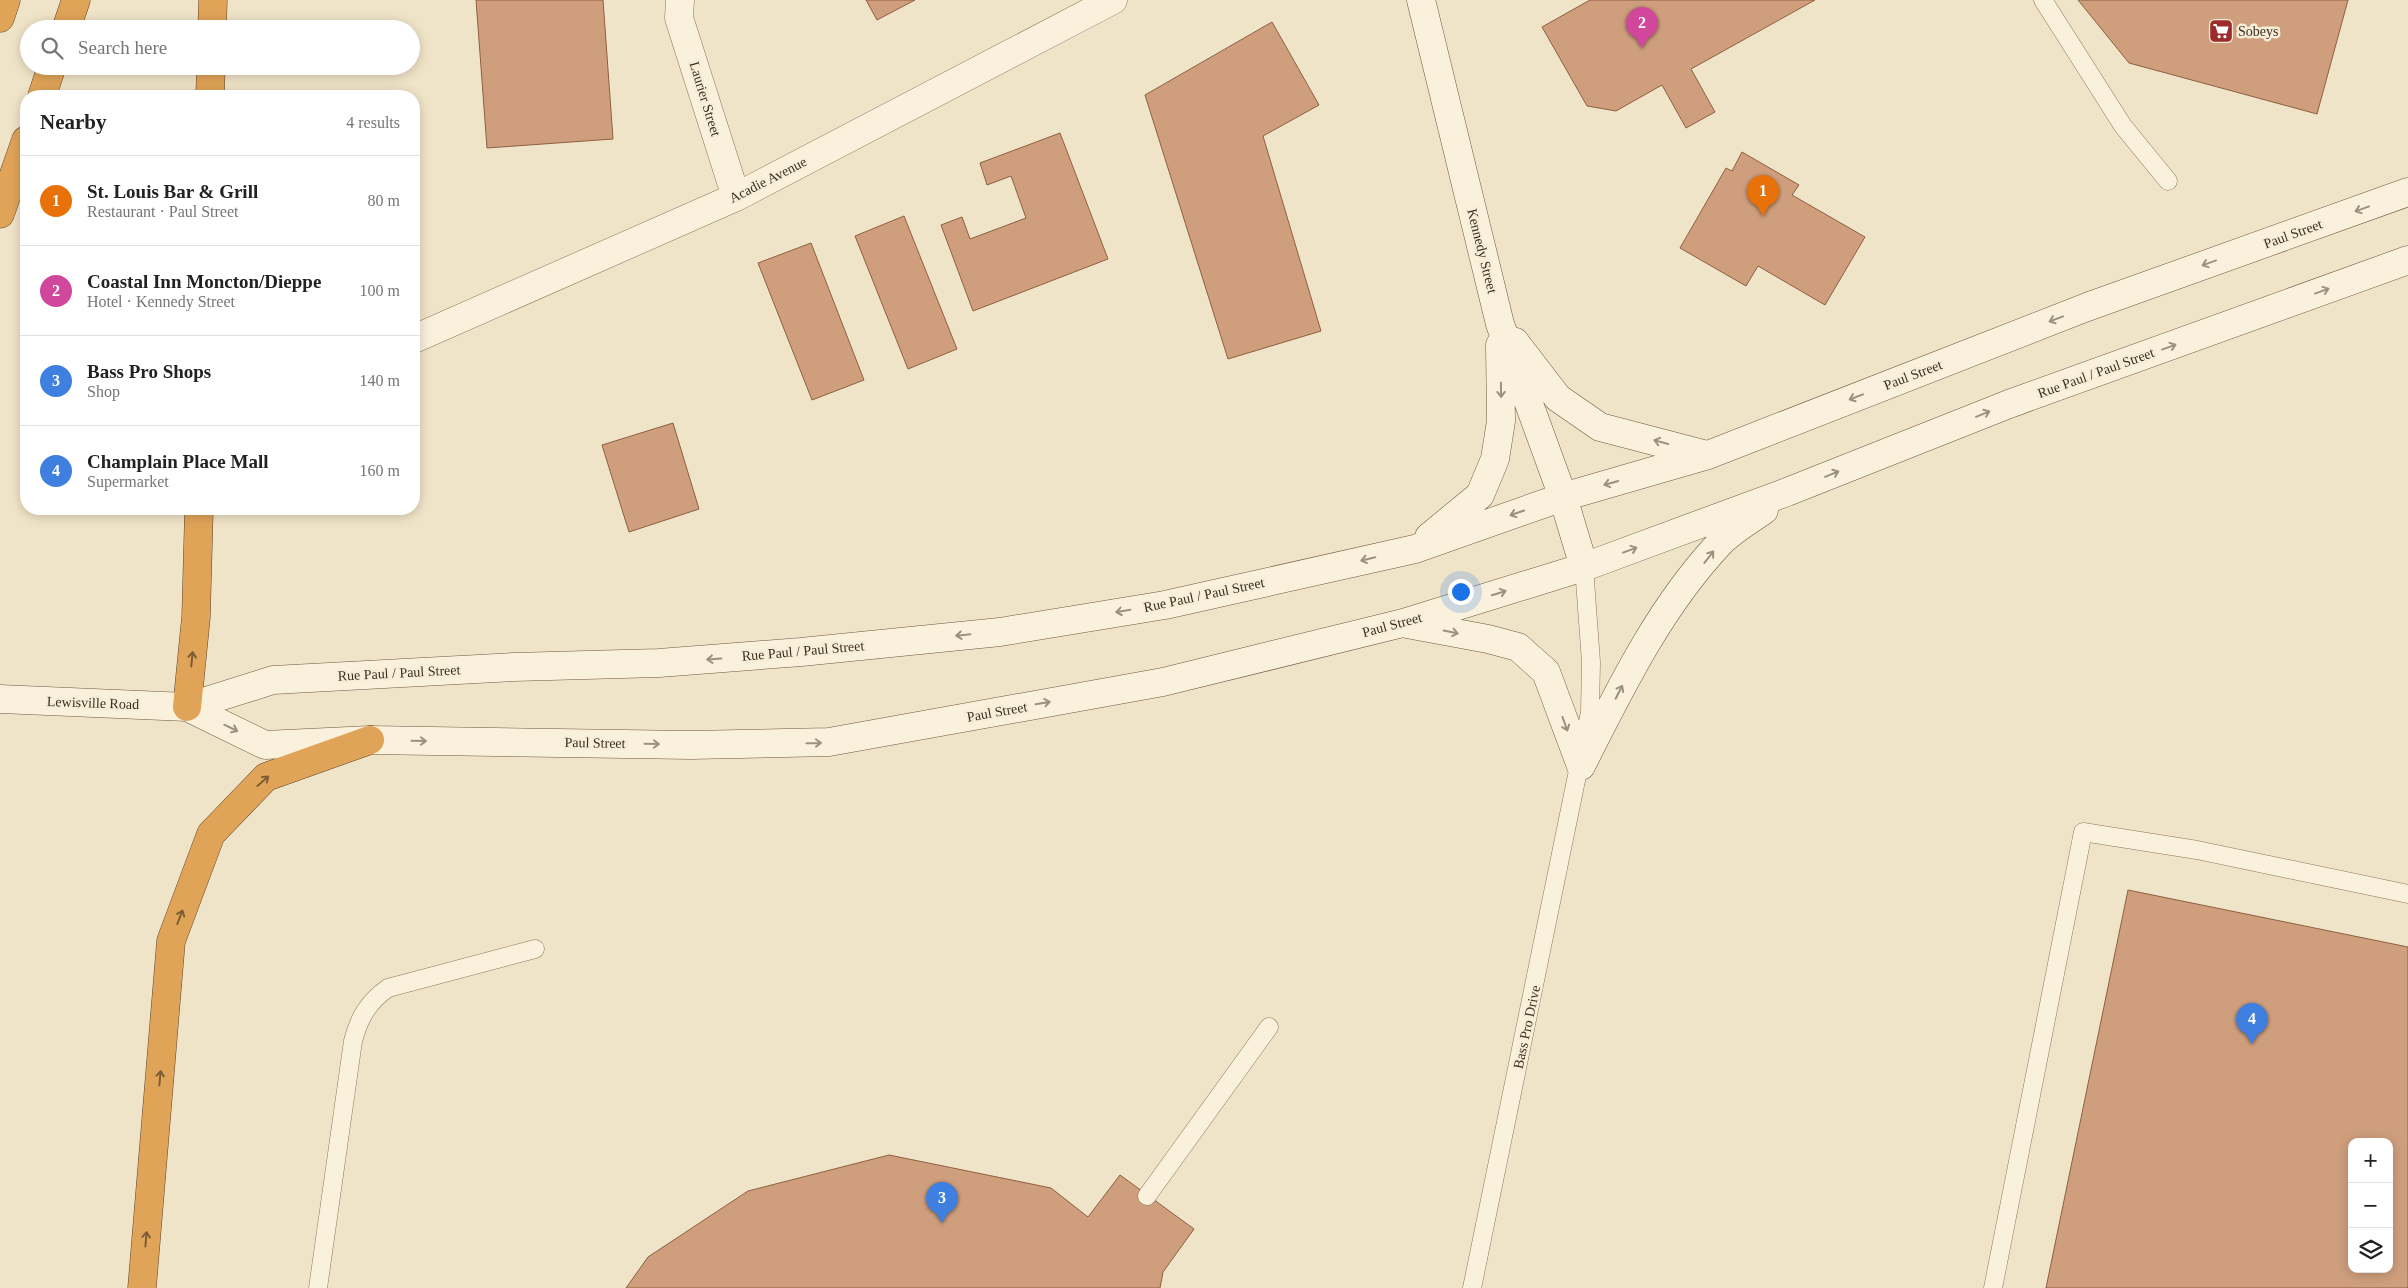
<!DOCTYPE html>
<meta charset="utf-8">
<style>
body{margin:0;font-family:"Times New Roman",serif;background:#f6f6f6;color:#222}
.controls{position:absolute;right:15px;bottom:15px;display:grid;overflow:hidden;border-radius:10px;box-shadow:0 2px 12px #0003}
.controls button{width:45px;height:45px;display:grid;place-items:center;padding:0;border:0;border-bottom:1px solid #e0e0e0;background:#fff;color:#222;font:25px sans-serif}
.you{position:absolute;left:1460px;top:591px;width:18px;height:18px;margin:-12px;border:4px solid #fff;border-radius:50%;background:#1a73e8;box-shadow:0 0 0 8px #1a73e833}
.badge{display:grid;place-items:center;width:32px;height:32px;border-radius:50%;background:#b45309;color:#fff;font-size:16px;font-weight:700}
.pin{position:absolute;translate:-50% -41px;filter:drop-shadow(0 1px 2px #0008)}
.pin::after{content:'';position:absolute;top:26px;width:18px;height:15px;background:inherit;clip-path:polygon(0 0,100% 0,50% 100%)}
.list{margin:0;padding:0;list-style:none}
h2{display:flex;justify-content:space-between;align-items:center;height:65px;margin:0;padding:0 20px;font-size:21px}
h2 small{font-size:16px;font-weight:400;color:#767676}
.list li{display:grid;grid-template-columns:32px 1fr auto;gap:15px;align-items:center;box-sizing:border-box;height:90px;padding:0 20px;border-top:1px solid #e0e0e0}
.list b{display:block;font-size:19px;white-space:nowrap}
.list p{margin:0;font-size:16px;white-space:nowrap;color:#767676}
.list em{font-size:16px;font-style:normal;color:#767676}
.icon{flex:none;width:28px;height:28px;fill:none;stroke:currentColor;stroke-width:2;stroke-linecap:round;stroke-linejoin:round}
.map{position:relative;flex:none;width:2408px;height:1288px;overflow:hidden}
.search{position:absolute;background:#fff;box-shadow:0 2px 12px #0003;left:20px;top:20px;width:400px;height:55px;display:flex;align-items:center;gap:12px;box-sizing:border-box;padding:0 18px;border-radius:28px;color:#767676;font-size:19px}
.panel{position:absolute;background:#fff;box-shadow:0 2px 12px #0003;left:20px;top:90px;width:400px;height:425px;border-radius:20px}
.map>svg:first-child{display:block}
.building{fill:#cf9f7d;stroke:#8d5f41;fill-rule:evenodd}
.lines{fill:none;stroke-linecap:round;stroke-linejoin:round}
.lane-casing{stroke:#8d765c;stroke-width:19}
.street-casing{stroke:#8d765c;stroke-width:29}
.secondary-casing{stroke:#6f573f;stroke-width:29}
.highway-casing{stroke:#5b4430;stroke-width:29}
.lane{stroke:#faf1dc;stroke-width:18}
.street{stroke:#faf1dc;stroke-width:28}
.secondary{stroke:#faf1dc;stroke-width:28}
.highway{stroke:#e0a458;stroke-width:28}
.oneway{stroke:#9c907e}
.oneway2{stroke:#7e5d36}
.labels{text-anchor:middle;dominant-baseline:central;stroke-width:5;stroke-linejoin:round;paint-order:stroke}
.poi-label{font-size:14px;fill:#3d2e20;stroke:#f7eed8;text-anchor:start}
.street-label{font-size:14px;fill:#3d2e20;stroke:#f7eed8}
</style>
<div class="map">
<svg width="2408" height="1288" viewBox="0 0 2408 1288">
<rect width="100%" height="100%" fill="#f0e4c8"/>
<!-- building -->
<path class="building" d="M 476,0 L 603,0 L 613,139 L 487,148 Z
M 866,0 L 915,0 L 877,20 Z
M 1590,0 L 1815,0 L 1691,69 L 1715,112 L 1686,128 L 1662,85 L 1616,111 L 1587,106 L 1542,27 Z
M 2078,0 L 2348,0 L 2317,114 L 2129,63 Z
M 1272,22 L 1319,105 L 1263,136 L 1321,331 L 1228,359 L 1145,95 Z
M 1060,133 L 1108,259 L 973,311 L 941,225 L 962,217 L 970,239 L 1026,218 L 1011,176 L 987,185 L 980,163 Z
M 1742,152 L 1799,185 L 1792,195 L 1865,237 L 1825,305 L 1758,266 L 1746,286 L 1680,248 L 1726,168 L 1732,171 Z
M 904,216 L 957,349 L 908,369 L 855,236 Z
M 811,243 L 864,380 L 812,400 L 758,263 Z
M 673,423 L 699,509 L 629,532 L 602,445 Z
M 2128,890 L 2408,947 L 2408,1288 L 2046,1288 ZM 2352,1142 L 2389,1142 L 2389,1269 L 2352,1269 Z
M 889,1155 L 1051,1188 L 1088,1217 L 1120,1175 L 1194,1229 L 1163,1272 L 1160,1288 L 626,1288 L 648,1257 L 748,1191 Z"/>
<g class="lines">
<defs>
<path id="lane" d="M 2043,0 L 2123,126 L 2168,181
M 1147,1196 L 1269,1027
M 318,1288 L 353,1041 C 359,1018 368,1002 388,988 L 535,949
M 1472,1288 L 1590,712 L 1591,662 L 1584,567
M 1993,1288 L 2083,832 L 2197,850 L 2408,894"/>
<path id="street" d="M 680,0 L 679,18 L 736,197
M 414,339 L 736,197 L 1113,0"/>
<path id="secondary" d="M 1421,0 L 1500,324 L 1563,497 L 1584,567
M 1515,342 L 1558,398 L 1600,427 L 1707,455
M 1429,537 L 1480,495 L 1495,459 L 1501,421 L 1500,345
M 1407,624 L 1488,639 L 1518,647 L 1546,672 L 1581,766
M 0,699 L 187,707 L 273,680 L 514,667 L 659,663 L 801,652 L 1000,632 L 1165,605 L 1415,549 L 1563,497 L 1708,455 L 2087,307 L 2408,192
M 187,707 L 265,745 L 370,740 L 691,745 L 829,742 L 1163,682 L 1403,623 L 1584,567 L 1787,492 L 2009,404 L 2408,260
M 1581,766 C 1620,689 1659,608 1719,544 C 1731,531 1749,521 1764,510"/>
<path id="highway" d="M 0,18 L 6,0
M 66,29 L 76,0
M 212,29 L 213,0
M 42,96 L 52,66
M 210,96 L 211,66
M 0,214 L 26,140
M 187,707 L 196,617 L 199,509
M 142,1288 L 171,941 L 211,834 L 266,777 L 370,740"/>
</defs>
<!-- lane casing -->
<use href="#lane" class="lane-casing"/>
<!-- street casing -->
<use href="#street" class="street-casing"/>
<!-- secondary casing -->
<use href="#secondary" class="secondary-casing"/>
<!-- highway casing -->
<use href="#highway" class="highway-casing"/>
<!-- lane -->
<use href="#lane" class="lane"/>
<!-- street -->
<use href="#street" class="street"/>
<!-- secondary -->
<use href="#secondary" class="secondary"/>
<!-- highway -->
<use href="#highway" class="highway"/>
</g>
<!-- one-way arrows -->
<defs><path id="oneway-shaft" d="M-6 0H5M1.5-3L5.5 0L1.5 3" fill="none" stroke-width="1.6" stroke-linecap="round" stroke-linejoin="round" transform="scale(1.25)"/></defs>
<g class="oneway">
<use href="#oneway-shaft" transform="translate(2362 209) rotate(160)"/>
<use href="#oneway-shaft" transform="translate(2209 263) rotate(160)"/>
<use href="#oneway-shaft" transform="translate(2322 291) rotate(-20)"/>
<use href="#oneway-shaft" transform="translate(2056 319) rotate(159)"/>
<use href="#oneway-shaft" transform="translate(2169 347) rotate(-20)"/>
<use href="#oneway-shaft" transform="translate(1501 390) rotate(89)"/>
<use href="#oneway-shaft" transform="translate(1856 397) rotate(159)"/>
<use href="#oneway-shaft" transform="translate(1983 414) rotate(-22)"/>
<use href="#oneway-shaft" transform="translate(1661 442) rotate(-165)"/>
<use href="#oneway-shaft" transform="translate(1832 474) rotate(-22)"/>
<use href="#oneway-shaft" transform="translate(1611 483) rotate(164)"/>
<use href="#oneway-shaft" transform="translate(1517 513) rotate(161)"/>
<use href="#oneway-shaft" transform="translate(1630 550) rotate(-20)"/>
<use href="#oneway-shaft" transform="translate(1709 557) rotate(-52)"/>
<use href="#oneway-shaft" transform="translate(1368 559) rotate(167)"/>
<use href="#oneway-shaft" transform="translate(1499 593) rotate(-17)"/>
<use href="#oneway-shaft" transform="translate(1123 611) rotate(171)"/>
<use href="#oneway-shaft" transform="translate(1451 632) rotate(11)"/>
<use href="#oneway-shaft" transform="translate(963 635) rotate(174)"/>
<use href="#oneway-shaft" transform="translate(714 659) rotate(176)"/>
<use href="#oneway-shaft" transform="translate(1619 692) rotate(-63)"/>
<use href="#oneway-shaft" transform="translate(1043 703) rotate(-10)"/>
<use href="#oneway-shaft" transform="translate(1565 724) rotate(70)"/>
<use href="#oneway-shaft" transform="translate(231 728) rotate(26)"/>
<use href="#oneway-shaft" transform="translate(419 741) rotate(1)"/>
<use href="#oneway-shaft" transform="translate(814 743) rotate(-1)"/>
<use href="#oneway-shaft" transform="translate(652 744) rotate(1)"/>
</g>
<g class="oneway2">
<use href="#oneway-shaft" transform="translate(192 659) rotate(-84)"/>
<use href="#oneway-shaft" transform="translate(263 781) rotate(-41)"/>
<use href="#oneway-shaft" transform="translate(180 917) rotate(-69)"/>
<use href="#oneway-shaft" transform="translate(160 1078) rotate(-85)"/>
<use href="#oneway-shaft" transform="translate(146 1239) rotate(-85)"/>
</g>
<!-- icons -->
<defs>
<symbol id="supermarket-square" viewBox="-11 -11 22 22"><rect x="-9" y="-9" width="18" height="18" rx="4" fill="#9e2a2b" stroke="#f7eed8"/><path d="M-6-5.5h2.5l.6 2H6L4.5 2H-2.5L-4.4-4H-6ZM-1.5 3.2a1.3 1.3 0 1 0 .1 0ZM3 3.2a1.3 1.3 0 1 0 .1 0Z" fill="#fff"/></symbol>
</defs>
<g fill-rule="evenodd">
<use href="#supermarket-square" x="2207" y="17" width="28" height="28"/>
</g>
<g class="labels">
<!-- poi labels -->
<g class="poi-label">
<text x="2238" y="31">Sobeys</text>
</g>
<!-- street labels -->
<g class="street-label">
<text transform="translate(705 99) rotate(73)">Laurier Street</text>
<text transform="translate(768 180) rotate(-27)">Acadie Avenue</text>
<text transform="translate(2293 234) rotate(-20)">Paul Street</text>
<text transform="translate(1482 251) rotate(76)">Kennedy Street</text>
<text transform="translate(2096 373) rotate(-20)">Rue Paul / Paul Street</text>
<text transform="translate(1913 375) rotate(-21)">Paul Street</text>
<text transform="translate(1204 595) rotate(-12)">Rue Paul / Paul Street</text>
<text transform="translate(1392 625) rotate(-15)">Paul Street</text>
<text transform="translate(803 651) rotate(-5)">Rue Paul / Paul Street</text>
<text transform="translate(399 673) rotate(-3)">Rue Paul / Paul Street</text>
<text transform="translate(93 703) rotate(2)">Lewisville Road</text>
<text transform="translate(997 712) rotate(-10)">Paul Street</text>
<text transform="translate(595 743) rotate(1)">Paul Street</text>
<text transform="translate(1527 1027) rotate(-78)">Bass Pro Drive</text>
</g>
</g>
</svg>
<div class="controls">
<button>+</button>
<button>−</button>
<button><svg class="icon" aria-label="layers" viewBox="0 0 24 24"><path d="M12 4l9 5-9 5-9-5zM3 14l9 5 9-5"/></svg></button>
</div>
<div class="you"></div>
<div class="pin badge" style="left:1763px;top:216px;background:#e8710a">1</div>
<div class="pin badge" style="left:1642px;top:48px;background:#d1479c">2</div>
<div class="pin badge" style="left:942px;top:1223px;background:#3f7fe0">3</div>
<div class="pin badge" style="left:2252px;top:1044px;background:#3f7fe0">4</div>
<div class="search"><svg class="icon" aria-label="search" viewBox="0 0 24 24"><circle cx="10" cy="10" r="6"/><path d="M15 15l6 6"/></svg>Search here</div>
<section class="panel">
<h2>Nearby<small>4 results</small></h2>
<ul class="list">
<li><span class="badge" style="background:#e8710a">1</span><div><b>St. Louis Bar &amp; Grill</b><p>Restaurant · Paul Street</p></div><em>80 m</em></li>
<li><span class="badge" style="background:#d1479c">2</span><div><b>Coastal Inn Moncton/Dieppe</b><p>Hotel · Kennedy Street</p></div><em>100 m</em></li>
<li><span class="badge" style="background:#3f7fe0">3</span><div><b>Bass Pro Shops</b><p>Shop</p></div><em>140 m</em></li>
<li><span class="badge" style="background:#3f7fe0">4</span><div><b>Champlain Place Mall</b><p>Supermarket</p></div><em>160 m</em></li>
</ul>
</section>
</div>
